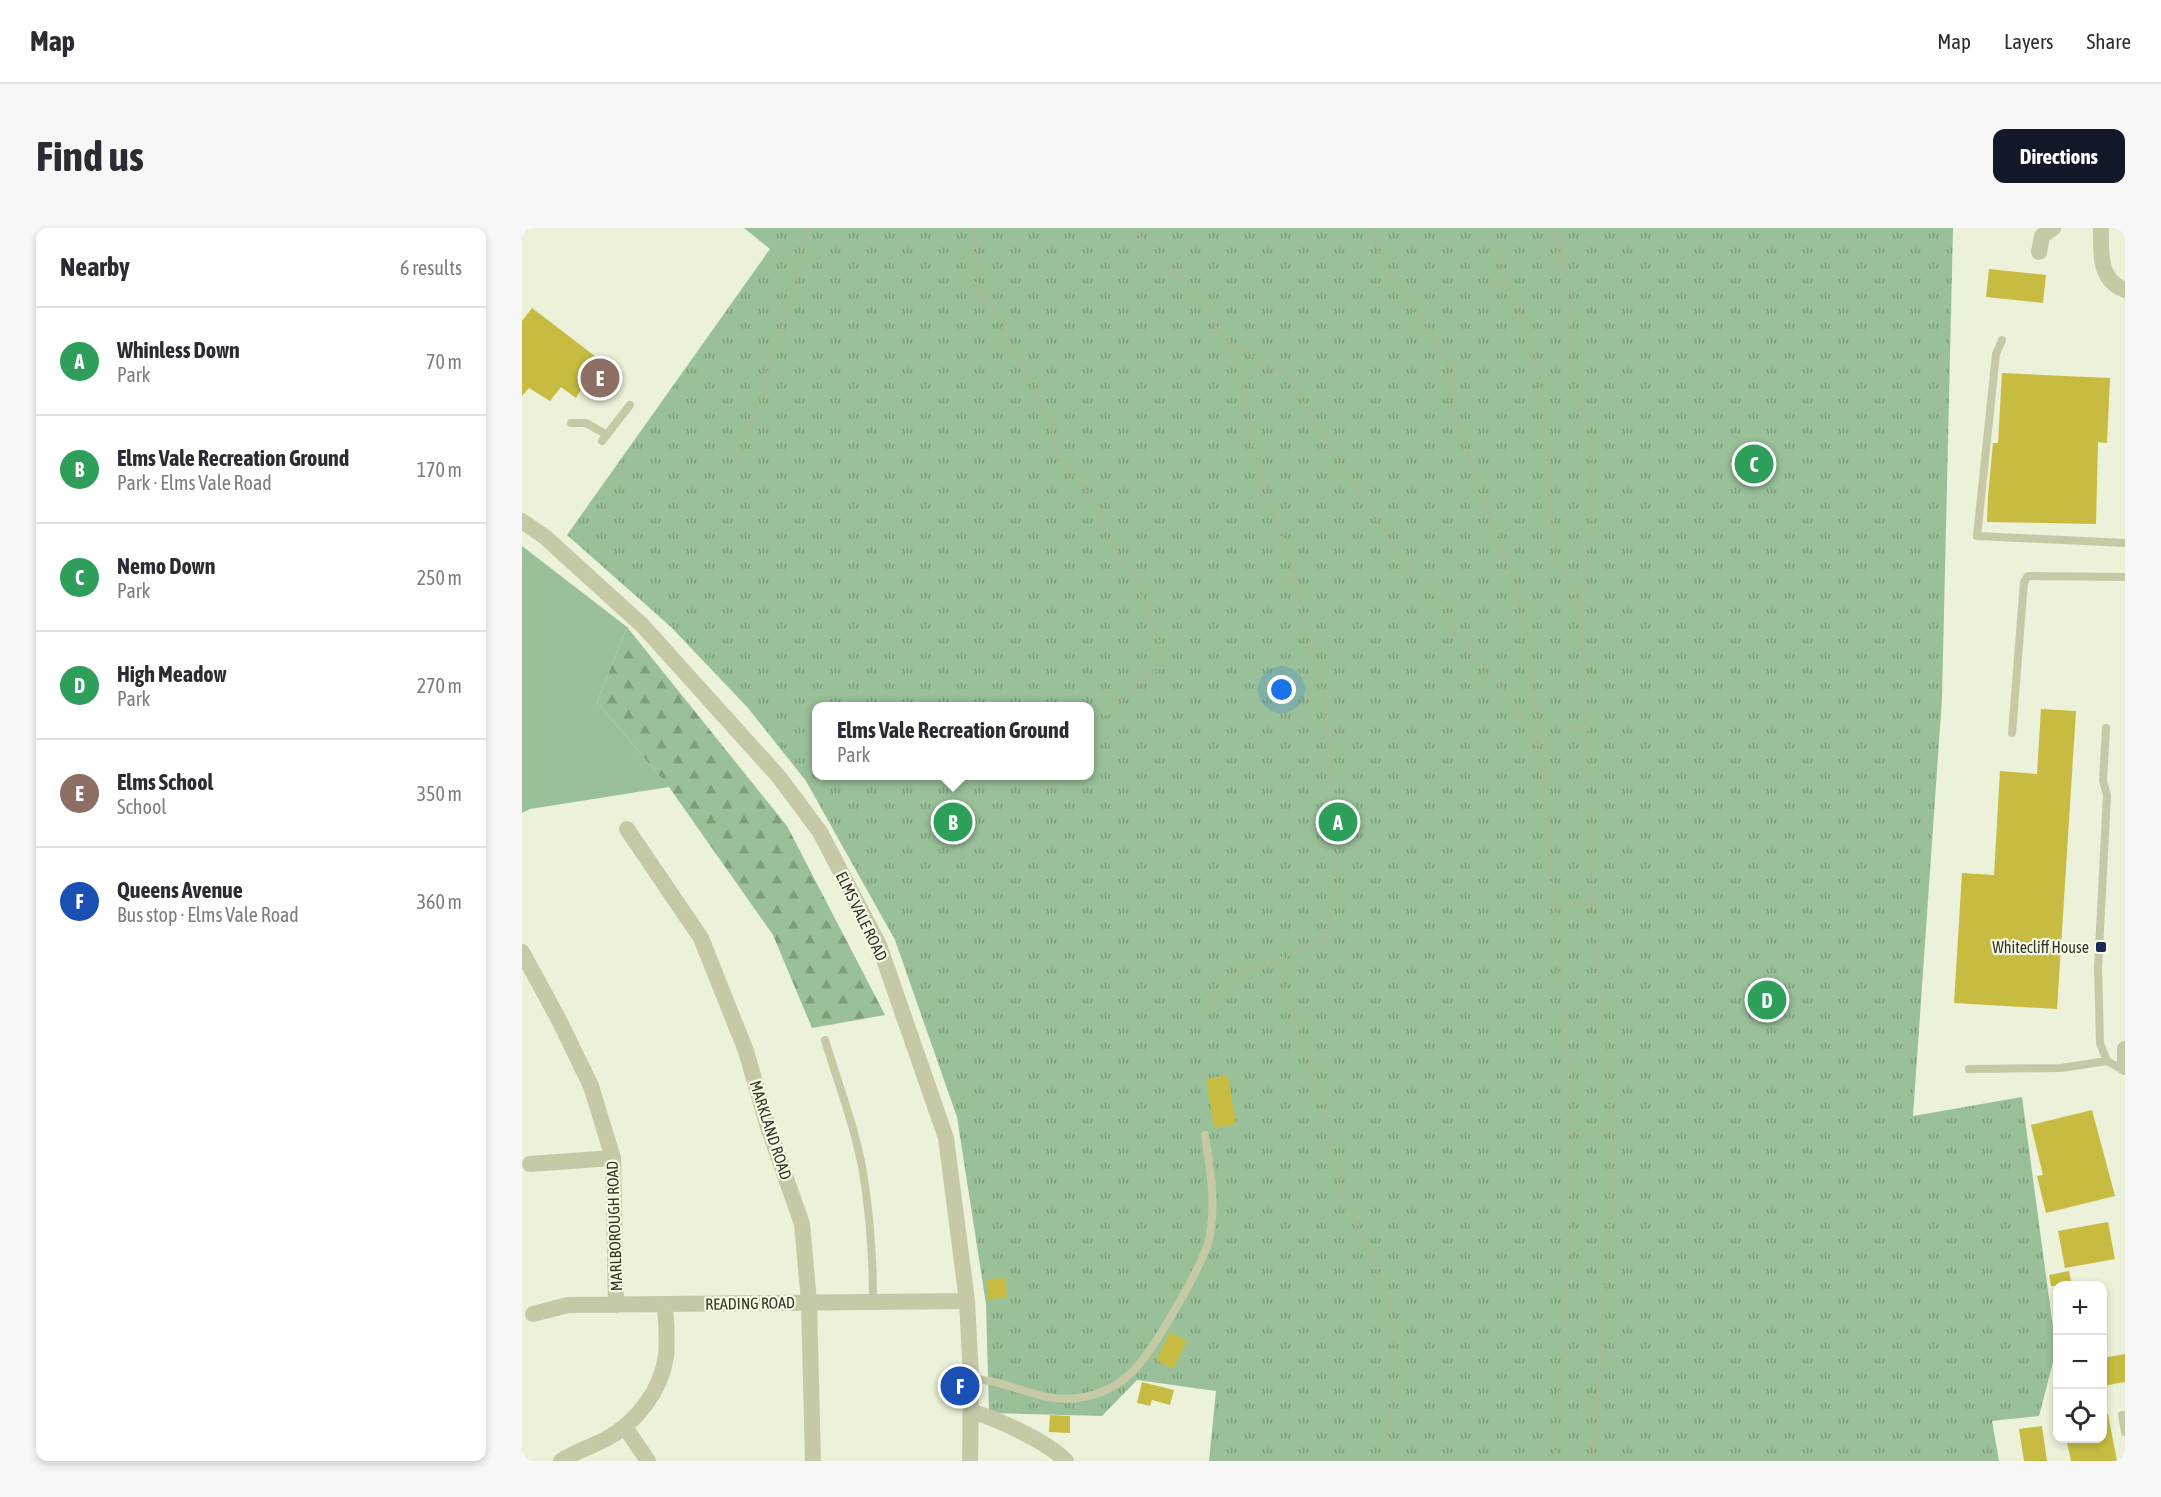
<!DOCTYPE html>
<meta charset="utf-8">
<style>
body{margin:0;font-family:"Asap Condensed",sans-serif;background:#f7f7f7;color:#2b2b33}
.controls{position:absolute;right:18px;bottom:18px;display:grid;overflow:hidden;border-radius:12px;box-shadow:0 3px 9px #0003}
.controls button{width:54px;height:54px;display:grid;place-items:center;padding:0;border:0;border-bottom:2px solid #e1e1e2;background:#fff;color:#2b2b33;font:30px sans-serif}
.you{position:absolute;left:760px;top:462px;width:21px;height:21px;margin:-15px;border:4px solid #fff;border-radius:50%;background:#1a73e8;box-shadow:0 0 0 9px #1a73e833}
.badge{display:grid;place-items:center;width:39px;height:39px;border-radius:50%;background:#111827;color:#fff;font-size:20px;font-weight:700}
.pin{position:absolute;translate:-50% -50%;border:3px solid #fff;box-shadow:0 2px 6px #0006}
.popup{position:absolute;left:290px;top:474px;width:282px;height:78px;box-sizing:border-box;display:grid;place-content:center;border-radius:12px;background:#fff;filter:drop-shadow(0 2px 4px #0005);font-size:20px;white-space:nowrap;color:#7c7c81}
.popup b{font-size:22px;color:#2b2b33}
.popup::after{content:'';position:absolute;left:50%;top:100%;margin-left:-12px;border:12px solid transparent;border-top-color:#fff}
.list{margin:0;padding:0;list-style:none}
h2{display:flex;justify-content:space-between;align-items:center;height:78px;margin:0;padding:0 24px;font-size:26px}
h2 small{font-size:20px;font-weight:400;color:#7c7c81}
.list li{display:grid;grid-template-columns:39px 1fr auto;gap:18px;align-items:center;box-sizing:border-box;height:108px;padding:0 24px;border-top:2px solid #e1e1e2}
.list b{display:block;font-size:22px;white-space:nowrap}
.list p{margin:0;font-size:20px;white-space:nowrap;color:#7c7c81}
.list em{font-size:20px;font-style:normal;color:#7c7c81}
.icon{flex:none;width:33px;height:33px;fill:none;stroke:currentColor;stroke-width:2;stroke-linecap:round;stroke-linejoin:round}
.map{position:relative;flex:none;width:1603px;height:1233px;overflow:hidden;border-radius:12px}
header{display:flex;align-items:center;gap:36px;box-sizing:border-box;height:84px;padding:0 30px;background:#fff;border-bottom:2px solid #e1e1e2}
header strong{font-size:28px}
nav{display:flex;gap:33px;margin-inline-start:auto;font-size:21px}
.intro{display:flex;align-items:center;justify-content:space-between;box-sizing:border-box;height:144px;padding:0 36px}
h1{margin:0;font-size:42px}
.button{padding:15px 27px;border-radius:12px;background:#111827;color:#fff;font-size:21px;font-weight:700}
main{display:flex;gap:36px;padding:0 36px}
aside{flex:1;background:#fff;border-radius:12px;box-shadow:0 3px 9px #0003}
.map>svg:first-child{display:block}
.grass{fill:#99c099}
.forest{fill:url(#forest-firs)}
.park{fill:url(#park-tufts);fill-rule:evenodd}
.building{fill:#c7bc41}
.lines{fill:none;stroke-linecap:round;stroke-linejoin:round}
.path{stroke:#b1b58f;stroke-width:2;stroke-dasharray:3 3;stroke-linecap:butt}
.lane{stroke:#c5c9a5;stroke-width:8}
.street{stroke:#c5c9a5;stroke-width:16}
.poi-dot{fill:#1b2b57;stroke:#f5f9e5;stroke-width:2}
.labels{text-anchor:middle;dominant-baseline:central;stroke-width:4.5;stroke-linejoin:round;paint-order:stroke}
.street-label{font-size:16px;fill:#353526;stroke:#f5f9e5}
.poi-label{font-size:16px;fill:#353526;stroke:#f5f9e5;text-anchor:end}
</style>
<header>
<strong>Map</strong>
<nav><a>Map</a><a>Layers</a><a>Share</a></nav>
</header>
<div class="intro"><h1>Find us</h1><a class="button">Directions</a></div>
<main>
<aside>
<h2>Nearby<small>6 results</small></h2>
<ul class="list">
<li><span class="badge" style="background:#2e9e5b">A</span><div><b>Whinless Down</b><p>Park</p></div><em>70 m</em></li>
<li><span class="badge" style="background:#2e9e5b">B</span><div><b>Elms Vale Recreation Ground</b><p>Park · Elms Vale Road</p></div><em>170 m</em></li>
<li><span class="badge" style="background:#2e9e5b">C</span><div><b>Nemo Down</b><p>Park</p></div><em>250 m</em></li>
<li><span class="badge" style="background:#2e9e5b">D</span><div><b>High Meadow</b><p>Park</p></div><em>270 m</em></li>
<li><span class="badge" style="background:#8d6e63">E</span><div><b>Elms School</b><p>School</p></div><em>350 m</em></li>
<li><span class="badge" style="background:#1a4fb4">F</span><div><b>Queens Avenue</b><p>Bus stop · Elms Vale Road</p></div><em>360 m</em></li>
</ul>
</aside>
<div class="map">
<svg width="1603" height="1233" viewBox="0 0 1603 1233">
<defs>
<pattern id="forest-firs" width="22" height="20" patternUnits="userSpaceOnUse" patternTransform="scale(1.5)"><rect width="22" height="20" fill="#99c099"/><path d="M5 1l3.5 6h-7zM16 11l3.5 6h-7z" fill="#7e9d7d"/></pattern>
<pattern id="park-tufts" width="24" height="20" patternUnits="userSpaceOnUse" patternTransform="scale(1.5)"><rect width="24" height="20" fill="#99c099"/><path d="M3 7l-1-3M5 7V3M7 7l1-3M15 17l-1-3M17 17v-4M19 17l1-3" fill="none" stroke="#7e9d7d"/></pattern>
</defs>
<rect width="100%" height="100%" fill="#ecf1d9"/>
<!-- grass -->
<path class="grass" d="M 0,318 L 105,399 L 75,474 L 147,559 L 8,581 L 0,585 Z"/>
<!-- forest -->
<path class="forest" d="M 105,399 L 265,598 L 363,787 L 290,800 L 251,707 L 147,559 L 75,474 Z"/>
<!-- park -->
<path class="park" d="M 222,0 L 1431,0 L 1420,470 L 1391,888 L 1500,869 L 1534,1122 L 1517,1188 L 1470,1193 L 1477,1233 L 687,1233 L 694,1163 L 615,1152 L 580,1188 L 467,1185 L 464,1076 L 435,889 L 373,712 L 284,553 L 226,480 L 149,399 L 45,307 L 248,21 ZM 294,478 L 568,478 L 568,548 L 294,548 Z"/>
<!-- building -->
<path class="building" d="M 1467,41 L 1524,47 L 1521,75 L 1464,69 Z
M 10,80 L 82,135 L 98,144 L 80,165 L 63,155 L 54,170 L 39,159 L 28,173 L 7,160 L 0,168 L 0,93 Z
M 1480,145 L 1588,150 L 1585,215 L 1576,214 L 1574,296 L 1465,294 L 1466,268 L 1471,215 L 1476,215 Z
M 1519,481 L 1554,483 L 1535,781 L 1432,775 L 1440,645 L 1472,647 L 1478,543 L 1515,546 Z
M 706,847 L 714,896 L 692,900 L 684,851 Z
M 1570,882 L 1593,968 L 1524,985 L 1515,948 L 1521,947 L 1509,897 Z
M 1586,994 L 1593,1031 L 1543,1040 L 1536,1003 Z
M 1547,1043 L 1550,1058 L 1529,1058 L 1527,1047 Z
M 484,1050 L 485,1070 L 466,1071 L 464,1051 Z
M 648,1104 L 665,1113 L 651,1141 L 634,1132 Z
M 1603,1126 L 1603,1154 L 1581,1158 L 1581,1130 Z
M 620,1154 L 652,1162 L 648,1177 L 630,1172 L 628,1178 L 615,1175 Z
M 1581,1186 L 1586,1186 L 1595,1233 L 1549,1233 L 1544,1210 L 1581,1210 Z
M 528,1187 L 548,1188 L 548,1205 L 527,1204 Z
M 1520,1198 L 1525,1233 L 1502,1233 L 1497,1201 Z"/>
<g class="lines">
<!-- path -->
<path class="path" d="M 453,0 L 454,64 L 472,79 L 484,109 L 528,195 L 536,230 L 570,269 L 587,309 L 615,359 L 635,403 L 643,436 L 604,466 L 568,501
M 610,0 L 642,38 L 682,68 L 689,93 L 705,112 L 741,135 L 767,147 L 791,194 L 874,322 L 904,361 L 923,376 L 927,403 L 946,418 L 957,438 L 981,461 L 1017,519
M 848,0 L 862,36 L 928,137 L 928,175 L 1000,378 L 1017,510 L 1049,872 L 1046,1038 L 1033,1233
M 965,0 L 987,54 L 1017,141 L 1033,331 L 1059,380 L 1065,495 L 1071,677 L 1090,901 L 1087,1013 L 1071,1233
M 1027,0 L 1041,36
M 1034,0 L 1044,44 L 1048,96 L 1046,125 L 1069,211 L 1070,288 L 1059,379
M 969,61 L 987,54
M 705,112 L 719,153 L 739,252 L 754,291 L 775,358 L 784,403 L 799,449 L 816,587 L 815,653 L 804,711 L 755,732
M 217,231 L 262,95 L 286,0
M 1040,499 L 1065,495
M 529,559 L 535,548
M 1032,678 L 1071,677
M 683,790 L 707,751 L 755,732 L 761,755 L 796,859 L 822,966 L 868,1073 L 874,1134 L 864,1233
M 1048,906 L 1090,901"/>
<!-- lane -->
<path class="lane" d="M 1480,112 L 1474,126 L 1455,308 L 1603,315
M 49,195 L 64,195 L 85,207
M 80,213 L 108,177
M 1584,500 L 1581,553 L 1585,567 L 1576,740 L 1578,815 L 1585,833 L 1603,843
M 1490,505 L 1502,354 L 1506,348 L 1603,349
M 303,812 C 316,855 333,899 341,944 C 348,987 351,1030 351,1073
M 1447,841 L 1539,840 L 1585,833
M 449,1150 C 459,1152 470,1153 480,1156 C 505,1163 530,1174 556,1170 C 575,1168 596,1158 609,1145 C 629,1127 684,1033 688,1007 C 694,972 688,941 683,907
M 1603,1187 L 1600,1187 L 1603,1204"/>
<!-- street -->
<path class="street" d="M 1579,0 C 1579,24 1576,52 1603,62
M 1517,24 L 1520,8 L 1531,0
M 0,293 L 23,309 L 121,398 L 257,549 L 298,604 L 357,717 L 424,910 L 445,1073 L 449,1150 L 448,1233
M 105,601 L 179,710 L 224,823 L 245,896 L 280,996 L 287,1074 L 291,1233
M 0,724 L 37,792 L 69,858 L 91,930 L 94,1077
M 1603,821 L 1603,839
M 8,936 L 91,930
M 11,1086 L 46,1077 L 445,1073
M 449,1183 C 477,1192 523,1212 544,1233
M 103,1199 L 126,1233
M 39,1233 C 54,1223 69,1219 84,1211 C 115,1194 139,1163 144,1128 C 146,1111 144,1094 143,1077"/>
</g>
<!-- markers -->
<rect class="poi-dot" x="1573" y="713" width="12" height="12" rx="3"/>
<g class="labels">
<!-- street labels -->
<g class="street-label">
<text transform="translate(340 688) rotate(64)">ELMS VALE ROAD</text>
<text transform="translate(249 902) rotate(72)">MARKLAND ROAD</text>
<text transform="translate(92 998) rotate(-92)">MARLBOROUGH ROAD</text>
<text transform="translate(228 1075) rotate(-1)">READING ROAD</text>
</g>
<!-- poi labels -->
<g class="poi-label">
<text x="1567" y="719">Whitecliff House</text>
</g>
</g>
</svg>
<div class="controls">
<button>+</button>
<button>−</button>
<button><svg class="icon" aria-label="locate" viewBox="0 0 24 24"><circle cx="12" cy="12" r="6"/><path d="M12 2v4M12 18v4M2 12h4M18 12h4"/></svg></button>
</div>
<div class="you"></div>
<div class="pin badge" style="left:816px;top:594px;background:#2e9e5b">A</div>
<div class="pin badge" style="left:431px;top:594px;background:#2e9e5b">B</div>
<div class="popup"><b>Elms Vale Recreation Ground</b>Park</div>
<div class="pin badge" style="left:1232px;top:236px;background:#2e9e5b">C</div>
<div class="pin badge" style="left:1245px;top:772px;background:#2e9e5b">D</div>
<div class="pin badge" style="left:78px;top:150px;background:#8d6e63">E</div>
<div class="pin badge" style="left:438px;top:1158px;background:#1a4fb4">F</div>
</div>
</main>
